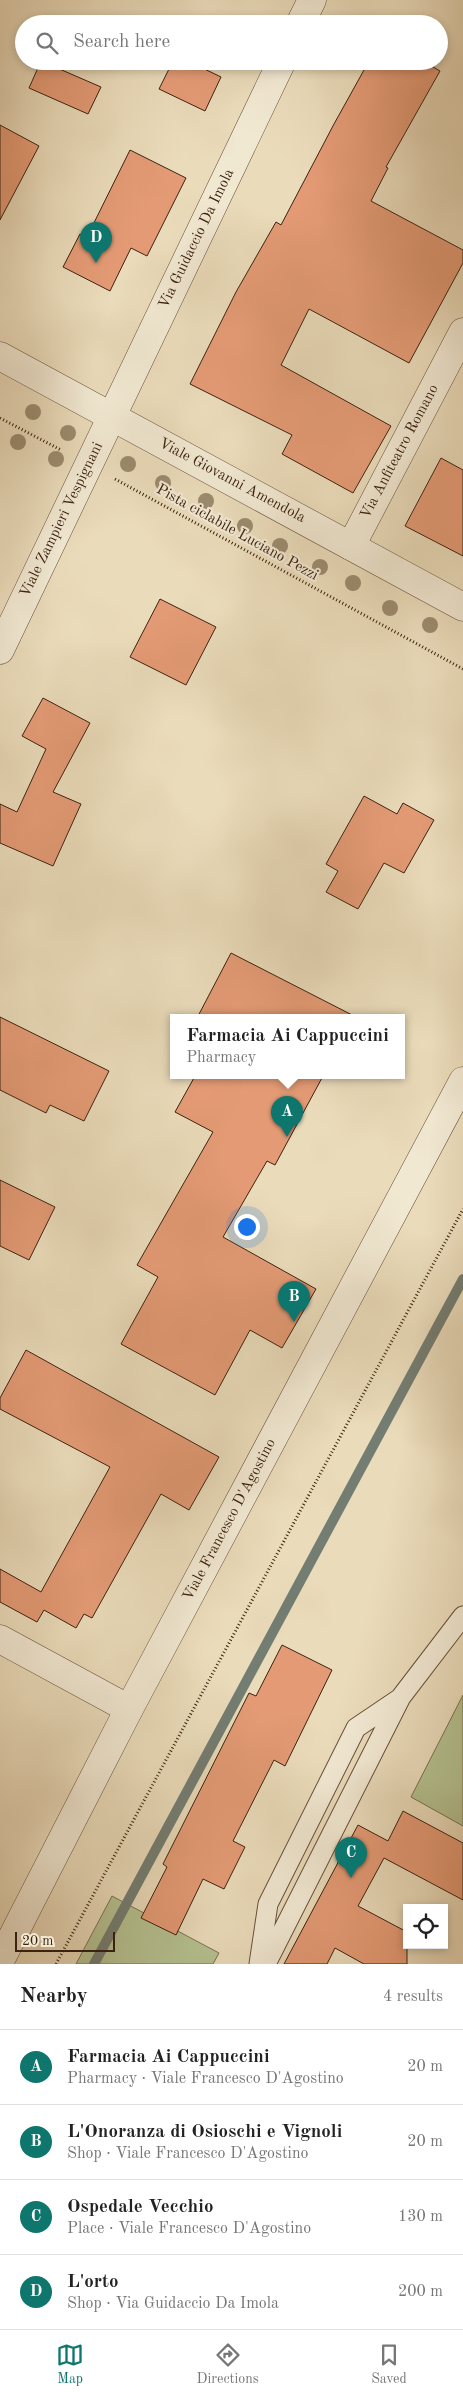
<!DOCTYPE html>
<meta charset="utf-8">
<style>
body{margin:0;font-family:"Old Standard TT",serif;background:#f6f6f6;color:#222}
.controls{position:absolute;right:15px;bottom:15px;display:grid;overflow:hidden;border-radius:0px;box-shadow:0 2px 8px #0003}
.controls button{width:45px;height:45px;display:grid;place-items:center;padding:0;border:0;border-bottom:1px solid #e0e0e0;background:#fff;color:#222;font:25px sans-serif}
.scale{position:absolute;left:15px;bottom:12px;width:100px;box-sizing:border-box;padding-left:5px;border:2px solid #3c2210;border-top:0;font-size:14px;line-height:18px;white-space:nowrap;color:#3c2210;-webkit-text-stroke:4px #f1e8d2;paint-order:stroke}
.you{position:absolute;left:246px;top:1226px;width:18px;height:18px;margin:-12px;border:4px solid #fff;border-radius:50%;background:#1a73e8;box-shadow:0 0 0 8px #1a73e833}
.badge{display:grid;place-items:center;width:32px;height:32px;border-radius:50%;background:#0f766e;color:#fff;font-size:16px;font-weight:700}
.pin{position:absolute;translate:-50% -41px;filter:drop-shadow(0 1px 2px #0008)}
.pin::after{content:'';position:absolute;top:26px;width:18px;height:15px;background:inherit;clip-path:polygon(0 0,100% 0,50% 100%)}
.popup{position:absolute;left:170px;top:1014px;width:235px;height:65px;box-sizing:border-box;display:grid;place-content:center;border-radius:0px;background:#fff;filter:drop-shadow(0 1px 4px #0005);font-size:16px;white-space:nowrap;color:#767676}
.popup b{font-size:19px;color:#222}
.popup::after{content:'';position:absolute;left:50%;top:100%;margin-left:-10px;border:10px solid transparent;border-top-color:#fff}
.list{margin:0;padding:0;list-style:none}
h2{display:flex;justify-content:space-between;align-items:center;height:65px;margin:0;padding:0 20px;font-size:21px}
h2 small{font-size:16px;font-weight:400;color:#767676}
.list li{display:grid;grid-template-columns:32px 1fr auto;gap:15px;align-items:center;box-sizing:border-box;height:75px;padding:0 20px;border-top:1px solid #e0e0e0}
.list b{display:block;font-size:19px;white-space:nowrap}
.list p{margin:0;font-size:16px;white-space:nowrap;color:#767676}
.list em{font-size:16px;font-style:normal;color:#767676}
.icon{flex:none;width:28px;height:28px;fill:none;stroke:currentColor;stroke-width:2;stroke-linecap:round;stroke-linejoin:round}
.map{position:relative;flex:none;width:463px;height:1964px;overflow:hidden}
.search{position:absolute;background:#fff;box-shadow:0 2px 8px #0003;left:15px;right:15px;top:15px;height:55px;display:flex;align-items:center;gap:12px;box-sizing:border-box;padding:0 18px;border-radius:28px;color:#767676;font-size:19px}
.sheet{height:365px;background:#fff}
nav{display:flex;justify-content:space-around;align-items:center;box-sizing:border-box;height:70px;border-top:1px solid #e0e0e0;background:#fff;font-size:14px;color:#767676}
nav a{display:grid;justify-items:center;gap:2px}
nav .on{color:#0f766e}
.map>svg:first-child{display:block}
.green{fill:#b5c191;stroke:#787250}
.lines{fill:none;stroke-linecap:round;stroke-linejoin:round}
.stream{stroke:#737d72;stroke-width:10}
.building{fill:#e49b75;stroke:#3c2210}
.service-casing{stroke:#68503a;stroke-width:21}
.minor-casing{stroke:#68503a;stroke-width:29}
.tertiary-casing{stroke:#68503a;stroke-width:29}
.path{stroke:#3c2210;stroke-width:3;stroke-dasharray:1 2.5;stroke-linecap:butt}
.service{stroke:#f1e8d2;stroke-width:19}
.minor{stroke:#f1e8d2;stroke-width:28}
.tertiary{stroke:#f1e8d2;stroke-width:28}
.tree{fill:#9b8b6e}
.labels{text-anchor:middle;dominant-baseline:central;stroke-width:4.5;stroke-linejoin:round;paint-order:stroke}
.street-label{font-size:15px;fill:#3c2210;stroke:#f1e8d2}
</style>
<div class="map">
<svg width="463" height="1964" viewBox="0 0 463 1964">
<rect width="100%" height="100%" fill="#eadbba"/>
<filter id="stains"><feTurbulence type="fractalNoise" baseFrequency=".004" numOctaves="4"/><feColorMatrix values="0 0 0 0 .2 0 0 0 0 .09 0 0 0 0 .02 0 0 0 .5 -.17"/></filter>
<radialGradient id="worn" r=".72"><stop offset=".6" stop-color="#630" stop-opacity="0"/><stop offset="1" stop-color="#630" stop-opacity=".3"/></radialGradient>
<!-- green -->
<path class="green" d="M 463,1695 L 463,1826 L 411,1797 Z
M 112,1896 L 219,1953 L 213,1964 L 76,1964 Z"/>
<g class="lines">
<!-- stream -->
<path class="stream" d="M 94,1964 L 463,1279"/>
</g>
<!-- building -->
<path class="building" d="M 41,61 L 101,87 L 88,114 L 29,88 Z
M 173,61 L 188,61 L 221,77 L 205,111 L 159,89 Z
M 369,61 L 423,61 L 440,71 L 386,167 L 388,168 L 371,201 L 463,250 L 463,263 L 409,363 L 309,309 L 281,365 L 391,426 L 353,493 L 282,454 L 292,435 L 190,384 L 236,292 L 276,222 L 281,225 L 334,124 Z
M 0,125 L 39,146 L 0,220 Z
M 130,150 L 186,178 L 147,256 L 131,248 L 110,291 L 63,267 L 80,234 L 87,237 Z
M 441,458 L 463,470 L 463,556 L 405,526 Z
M 160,599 L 216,627 L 186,685 L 130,657 Z
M 43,698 L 90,723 L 53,792 L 81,804 L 53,866 L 0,843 L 0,804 L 17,812 L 46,749 L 22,736 Z
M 364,796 L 397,814 L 403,803 L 434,820 L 404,873 L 384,863 L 358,909 L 326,892 L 338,871 L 326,864 Z
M 231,953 L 358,1018 L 197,1018 Z
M 0,1017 L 109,1071 L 84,1121 L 50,1105 L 46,1113 L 0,1090 Z
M 195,1076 L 323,1076 L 275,1165 L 267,1161 L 223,1237 L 316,1289 L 282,1348 L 250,1330 L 215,1395 L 121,1344 L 158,1277 L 137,1265 L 213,1132 L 175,1112 Z
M 0,1180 L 55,1207 L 29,1260 L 0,1246 Z
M 26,1350 L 219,1457 L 189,1510 L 161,1494 L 92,1618 L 84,1614 L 76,1628 L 44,1610 L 37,1622 L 0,1602 L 0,1569 L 41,1592 L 110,1467 L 0,1409 L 0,1398 Z
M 282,1645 L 332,1670 L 285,1766 L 274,1760 L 233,1841 L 245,1847 L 224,1889 L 203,1879 L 176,1935 L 141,1918 L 167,1867 L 163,1864 L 249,1693 L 256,1696 Z
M 403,1811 L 463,1843 L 463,1900 L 384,1858 L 358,1906 L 407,1932 L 407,1964 L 364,1964 L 335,1948 L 327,1964 L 284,1964 L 358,1825 L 388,1841 Z"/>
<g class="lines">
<defs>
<path id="service" d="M 259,1964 L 268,1904 L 356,1728 L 399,1699
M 266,1964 L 401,1697 L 463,1616"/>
<path id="minor" d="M 300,24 L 312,0
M 351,546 L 463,332
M 0,650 L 282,61
M 0,1639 L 129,1709"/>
<path id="tertiary" d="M 0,356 L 463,607
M 0,1961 L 129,1709 L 463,1081"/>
</defs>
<!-- service casing -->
<use href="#service" class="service-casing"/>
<!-- minor casing -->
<use href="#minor" class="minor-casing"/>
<!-- tertiary casing -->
<use href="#tertiary" class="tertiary-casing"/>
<!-- path -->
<path class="path" d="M 0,418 L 61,450
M 115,479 L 463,669
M 56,1964 L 463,1209"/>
<!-- service -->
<use href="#service" class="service"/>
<!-- minor -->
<use href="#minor" class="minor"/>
<!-- tertiary -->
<use href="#tertiary" class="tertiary"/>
</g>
<!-- trees -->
<g class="tree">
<circle cx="33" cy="412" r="8"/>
<circle cx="68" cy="433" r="8"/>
<circle cx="18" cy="442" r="8"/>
<circle cx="56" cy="459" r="8"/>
<circle cx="128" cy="464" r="8"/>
<circle cx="163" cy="483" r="8"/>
<circle cx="206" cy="501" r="8"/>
<circle cx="245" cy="526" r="8"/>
<circle cx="280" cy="546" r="8"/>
<circle cx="320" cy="567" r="8"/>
<circle cx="353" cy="583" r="8"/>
<circle cx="390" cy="608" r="8"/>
<circle cx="430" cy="625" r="8"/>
</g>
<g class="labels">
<!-- street labels -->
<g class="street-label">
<text transform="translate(197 239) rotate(-64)">Via Guidaccio Da Imola</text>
<text transform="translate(400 452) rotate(-62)">Via Anfiteatro Romano</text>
<text transform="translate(232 481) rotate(28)">Viale Giovanni Amendola</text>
<text transform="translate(62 520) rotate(-64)">Viale Zampieri Vespignani</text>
<text transform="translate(237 533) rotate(29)">Pista ciclabile Luciano Pezzi</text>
<text transform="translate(230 1520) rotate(-62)">Viale Francesco D'Agostino</text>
</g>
</g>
<rect width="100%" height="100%" filter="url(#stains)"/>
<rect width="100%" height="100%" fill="url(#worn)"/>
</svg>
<div class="controls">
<button><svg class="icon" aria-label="locate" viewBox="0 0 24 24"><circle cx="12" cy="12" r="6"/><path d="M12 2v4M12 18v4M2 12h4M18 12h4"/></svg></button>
</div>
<div class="scale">20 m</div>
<div class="you"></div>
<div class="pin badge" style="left:287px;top:1137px">A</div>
<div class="popup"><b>Farmacia Ai Cappuccini</b>Pharmacy</div>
<div class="pin badge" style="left:294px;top:1322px">B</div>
<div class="pin badge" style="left:351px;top:1878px">C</div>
<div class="pin badge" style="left:96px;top:263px">D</div>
<div class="search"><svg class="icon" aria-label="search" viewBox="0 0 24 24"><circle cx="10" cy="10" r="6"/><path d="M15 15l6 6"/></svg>Search here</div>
</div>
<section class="sheet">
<h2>Nearby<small>4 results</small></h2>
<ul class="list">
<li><span class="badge">A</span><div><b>Farmacia Ai Cappuccini</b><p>Pharmacy · Viale Francesco D'Agostino</p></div><em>20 m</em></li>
<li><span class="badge">B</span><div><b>L'Onoranza di Osioschi e Vignoli</b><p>Shop · Viale Francesco D'Agostino</p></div><em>20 m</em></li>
<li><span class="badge">C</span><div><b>Ospedale Vecchio</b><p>Place · Viale Francesco D'Agostino</p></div><em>130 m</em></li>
<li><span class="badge">D</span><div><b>L'orto</b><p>Shop · Via Guidaccio Da Imola</p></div><em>200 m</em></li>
</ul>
</section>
<nav>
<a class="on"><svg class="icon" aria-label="map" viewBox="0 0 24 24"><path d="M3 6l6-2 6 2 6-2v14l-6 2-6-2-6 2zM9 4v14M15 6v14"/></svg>Map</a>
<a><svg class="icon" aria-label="directions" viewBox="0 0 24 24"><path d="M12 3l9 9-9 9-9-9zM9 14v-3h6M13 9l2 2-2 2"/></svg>Directions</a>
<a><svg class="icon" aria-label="saved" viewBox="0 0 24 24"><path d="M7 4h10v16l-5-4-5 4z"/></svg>Saved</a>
</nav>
